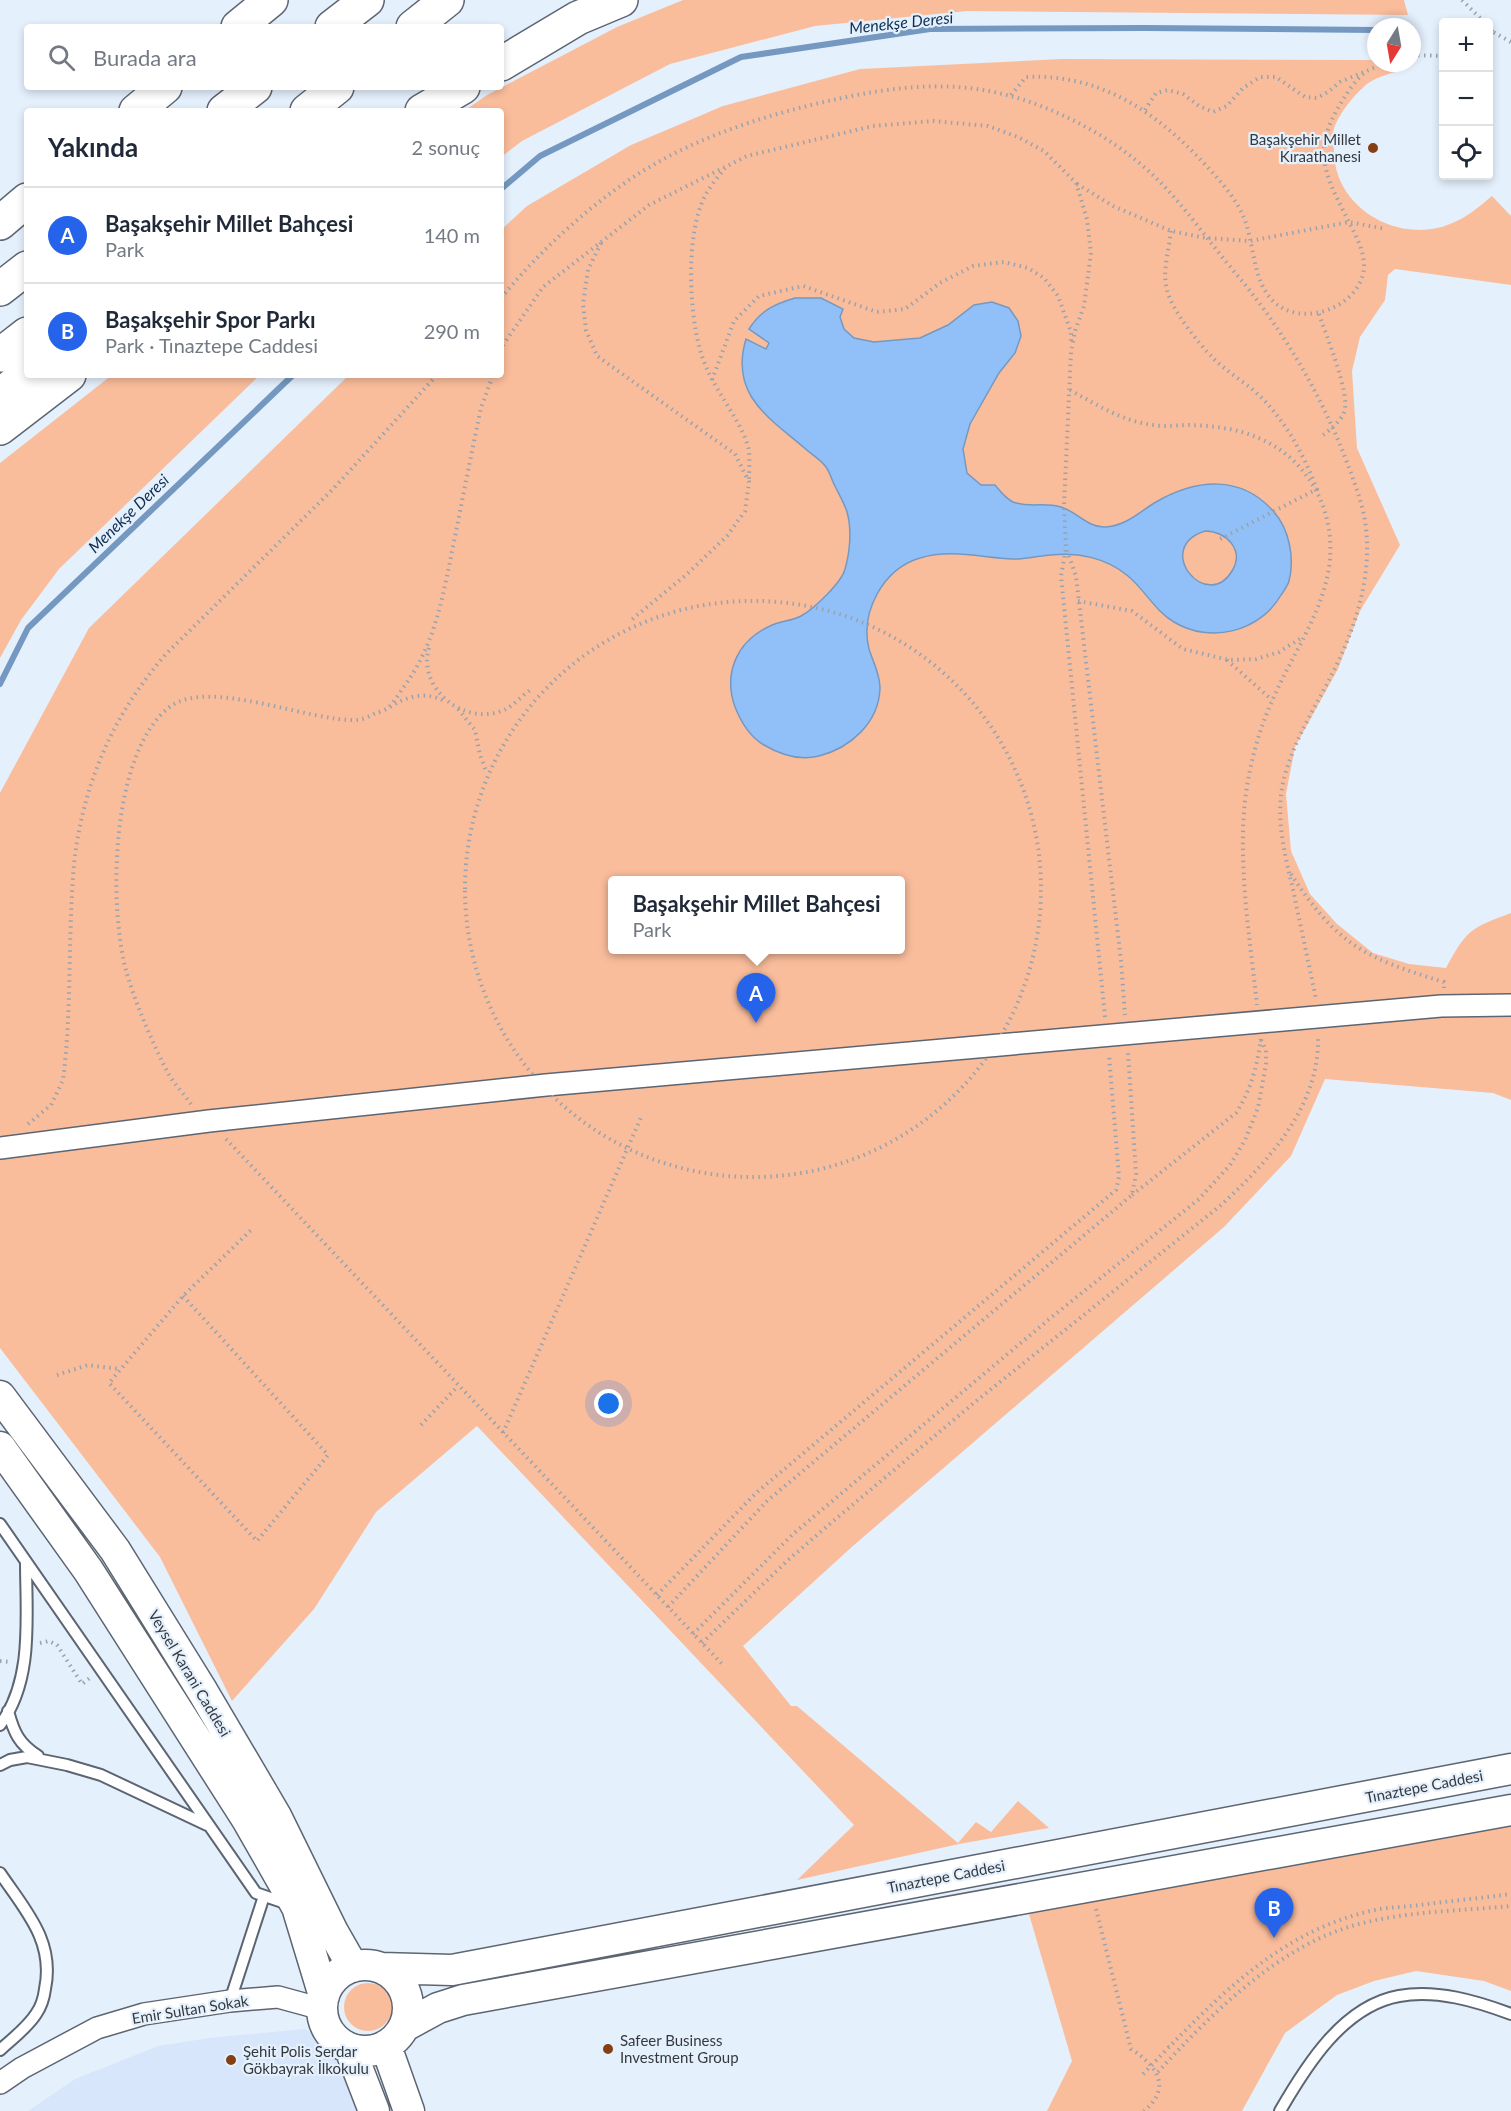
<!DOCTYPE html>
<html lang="tr">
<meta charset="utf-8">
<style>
body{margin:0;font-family:Lato,sans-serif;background:#f6f6f7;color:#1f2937}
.controls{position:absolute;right:18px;top:18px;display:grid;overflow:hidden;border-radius:6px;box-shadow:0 3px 9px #0003}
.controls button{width:54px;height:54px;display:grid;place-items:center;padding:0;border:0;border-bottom:2px solid #e0e1e3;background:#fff;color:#1f2937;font:30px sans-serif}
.compass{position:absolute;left:1367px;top:18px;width:54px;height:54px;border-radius:50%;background:#fff;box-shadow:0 3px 9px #0003;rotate:191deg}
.you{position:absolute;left:609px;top:1404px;width:21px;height:21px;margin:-15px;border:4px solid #fff;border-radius:50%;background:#1a73e8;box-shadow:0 0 0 9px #1a73e833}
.badge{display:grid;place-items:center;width:39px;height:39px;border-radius:50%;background:#2563eb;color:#fff;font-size:20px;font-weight:700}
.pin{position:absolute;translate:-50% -50px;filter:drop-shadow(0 2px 3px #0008)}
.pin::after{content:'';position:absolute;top:32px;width:21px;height:18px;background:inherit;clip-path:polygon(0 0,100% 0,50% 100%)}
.popup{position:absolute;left:608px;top:876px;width:297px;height:78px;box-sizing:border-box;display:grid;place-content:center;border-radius:6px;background:#fff;filter:drop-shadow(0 2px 4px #0005);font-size:20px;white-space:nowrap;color:#747a83}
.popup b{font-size:22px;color:#1f2937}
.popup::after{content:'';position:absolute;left:50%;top:100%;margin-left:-12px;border:12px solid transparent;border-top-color:#fff}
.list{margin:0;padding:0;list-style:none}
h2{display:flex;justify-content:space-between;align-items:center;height:78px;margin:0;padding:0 24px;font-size:26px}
h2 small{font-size:20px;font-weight:400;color:#747a83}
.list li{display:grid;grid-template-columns:39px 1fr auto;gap:18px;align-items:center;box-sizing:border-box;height:96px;padding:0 24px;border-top:2px solid #e0e1e3}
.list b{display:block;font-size:22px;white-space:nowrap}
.list p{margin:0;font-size:20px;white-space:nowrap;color:#747a83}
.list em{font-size:20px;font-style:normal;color:#747a83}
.icon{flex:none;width:33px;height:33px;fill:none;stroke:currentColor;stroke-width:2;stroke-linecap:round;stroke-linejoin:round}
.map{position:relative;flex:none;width:1511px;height:2111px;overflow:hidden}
.search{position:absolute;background:#fff;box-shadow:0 3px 9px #0003;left:24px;top:24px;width:480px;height:66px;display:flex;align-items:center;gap:15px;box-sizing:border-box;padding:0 21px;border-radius:6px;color:#747a83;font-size:22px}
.panel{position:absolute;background:#fff;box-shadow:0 3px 9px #0003;left:24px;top:108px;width:480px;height:270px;border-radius:6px}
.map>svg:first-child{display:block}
.built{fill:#d7e6fa}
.green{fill:#fabd9c;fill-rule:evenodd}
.water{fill:#91c0f9;stroke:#7598c1;stroke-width:1.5;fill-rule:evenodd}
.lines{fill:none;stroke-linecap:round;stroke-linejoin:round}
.stream{stroke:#7598c1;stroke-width:6}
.lane-casing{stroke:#5c6571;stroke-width:14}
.street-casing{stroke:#5c6571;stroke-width:24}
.secondary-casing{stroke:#5c6571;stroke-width:33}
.highway-casing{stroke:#5c6571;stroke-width:36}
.path{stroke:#9aa2ac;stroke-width:4;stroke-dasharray:1.5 4.5;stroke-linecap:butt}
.lane{stroke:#fff;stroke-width:10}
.street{stroke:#fff;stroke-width:21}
.secondary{stroke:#fff;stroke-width:30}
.highway{stroke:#fff;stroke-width:33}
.poi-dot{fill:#844014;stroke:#e5f0fd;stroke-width:2}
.labels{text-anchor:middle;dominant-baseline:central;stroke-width:4.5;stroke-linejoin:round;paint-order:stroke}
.poi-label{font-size:15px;fill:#35393f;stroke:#e5f0fd;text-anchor:start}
.street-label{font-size:15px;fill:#35393f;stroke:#e5f0fd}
.water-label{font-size:16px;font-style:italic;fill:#0d2d51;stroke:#e5f0fd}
</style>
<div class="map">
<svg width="1511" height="2111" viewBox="0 0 1511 2111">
<rect width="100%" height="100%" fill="#e5f0fd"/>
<!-- built -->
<path class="built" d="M 305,2029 L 322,2037 L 334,2049 L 357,2111 L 28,2111 L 75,2079 L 158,2046 L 209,2038 Z"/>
<!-- green -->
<path class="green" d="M 683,0 L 1404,0 L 1408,15 L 967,11 L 815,26 L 670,64 L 522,141 L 501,157 L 501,111 L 464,111 L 487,95 L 617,27 Z
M 1062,59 L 1376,60 L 1376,63 L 1409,63 L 1409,67 C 1397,72 1377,76 1367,84 C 1354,95 1340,112 1334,128 C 1332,135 1334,144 1334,151 C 1334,208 1399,245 1450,224 C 1466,218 1479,207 1492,196 L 1511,216 L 1511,285 L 1395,269 L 1388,275 L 1385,300 L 1360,337 L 1352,371 L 1357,448 L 1400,545 L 1360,611 L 1338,669 L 1295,747 L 1286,794 L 1291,851 L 1310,894 L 1337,924 L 1373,953 L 1409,964 L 1446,968 C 1467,929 1471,928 1511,913 L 1511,1100 L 1493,1093 L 1325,1079 L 1291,1156 L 1224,1227 L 854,1545 L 743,1646 L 791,1706 L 797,1706 L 958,1843 L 976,1822 L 991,1832 L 1018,1801 L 1049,1828 L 959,1844 L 797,1880 L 854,1825 L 477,1426 L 376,1512 L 314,1609 L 232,1701 L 160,1557 L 0,1348 L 0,793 L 89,628 L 349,375 L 501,375 L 501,230 L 527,206 L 631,145 L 723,106 L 860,69 ZM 612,880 L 900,880 L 900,950 L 612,950 Z
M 112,375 L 260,375 L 59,569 L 21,620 L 0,658 L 0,463 Z
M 1511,1826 L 1511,1991 L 1484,1981 L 1416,1971 L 1374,1981 L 1337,1995 L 1285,2033 L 1242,2111 L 1047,2111 L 1072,2061 L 1026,1904 L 1078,1893 Z
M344 2007a24 24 0 1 1 48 0a24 24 0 1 1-48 0Z"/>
<!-- water -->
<path class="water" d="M 795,298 L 821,298 L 843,309 L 840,317 L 844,329 L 854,338 L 874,342 L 920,338 L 948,325 L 974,305 L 992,302 L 1009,308 L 1018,321 L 1021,336 L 1015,353 L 999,373 L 970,424 L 963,449 L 967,473 L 981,485 L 995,485 C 1001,492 1005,498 1013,502 C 1029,508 1045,502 1061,507 C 1076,511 1088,528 1105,527 C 1126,526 1139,512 1156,502 C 1196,479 1241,474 1274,512 C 1289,529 1295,558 1289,581 C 1289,583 1282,594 1281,595 C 1260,632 1210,644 1174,622 C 1155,611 1145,590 1128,576 C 1107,558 1078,552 1051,555 C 1040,556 1029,558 1018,559 C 986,559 953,548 920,558 C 883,569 860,612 869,649 C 873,662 880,674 880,688 C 879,723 850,748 819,756 C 800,761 781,755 764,745 C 750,737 741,722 735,707 C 723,673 737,641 770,626 C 780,621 792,621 801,616 C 814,609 842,582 845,569 C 850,552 852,529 847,512 C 844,502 837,491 833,482 C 831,477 829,471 826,467 C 822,461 813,455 808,451 C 770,418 729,396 746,339 L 766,349 L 769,343 L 749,329 C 761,310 775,304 795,298 ZM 1205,531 C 1226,531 1245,550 1232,571 C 1207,613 1152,548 1205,531 Z"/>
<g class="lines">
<!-- stream -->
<path class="stream" d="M 501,189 L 540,156 L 741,57 L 930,29 L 1145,28 L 1376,30
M 0,684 L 28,628 L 293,375"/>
<defs>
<path id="lane" d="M 0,1524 L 256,1893 L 288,1904
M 8,1711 C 14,1733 19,1744 38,1756
M 0,1725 C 34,1680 26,1615 26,1562
M 0,1765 L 10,1760 L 27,1757 L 67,1765 L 101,1775 L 207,1825
M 0,1873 C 25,1910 55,1941 45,1989 C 44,1997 41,2007 36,2014 C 27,2028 12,2039 0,2050
M 230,2001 L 264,1896
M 1280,2111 C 1306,2066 1343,2006 1399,1996 C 1436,1989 1476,2001 1511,2014"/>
<path id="street" d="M 0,1148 L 209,1121 L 546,1085 L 1441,1006 L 1511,1005
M 0,2083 L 22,2068 L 97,2028 L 144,2014 L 230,2001 L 278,1997 L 322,2009"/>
<path id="secondary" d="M 0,1396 L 115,1550 L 203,1692 L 276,1816 L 333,1932 L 353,1967
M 0,1447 L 88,1570 L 248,1821 L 297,1907 L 324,1996
M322 2008a43 43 0 1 1 86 0a43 43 0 1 1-86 0Z
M 381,1968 L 452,1970 L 1511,1769
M 405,2026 L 438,2008 L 463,2000 L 1511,1810
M 386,2046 L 409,2111
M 350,2049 L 374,2111"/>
<path id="highway" d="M 238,27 L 271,0
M 332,27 L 367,0
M 413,27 L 447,0
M 501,64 L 578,18 L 621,0
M 136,111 L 165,87
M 224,111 L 255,87
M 307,111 L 337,87
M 422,111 L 463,87
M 0,223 L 27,200
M 0,289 L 27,268
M 0,355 L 27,334
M 0,396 L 27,373
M 0,428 L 69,375"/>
</defs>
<!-- lane casing -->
<use href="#lane" class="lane-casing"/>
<!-- street casing -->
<use href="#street" class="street-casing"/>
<!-- secondary casing -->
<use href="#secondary" class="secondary-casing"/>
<!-- highway casing -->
<use href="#highway" class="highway-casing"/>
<!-- path -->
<path class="path" d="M 1462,0 L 1484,22
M 1488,27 L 1493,32
M 1488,33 L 1493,32 L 1511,42
M 1412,55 L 1444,56
M 1011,95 L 1026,77 C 1108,73 1168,121 1219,180 C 1228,190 1239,205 1244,218 C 1255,245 1252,281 1274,302 C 1302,328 1359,308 1364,269 C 1365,256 1359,242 1353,230 C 1331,185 1309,157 1338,108 C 1344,97 1358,75 1369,70 C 1375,67 1381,65 1386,63
M 1145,110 L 1156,93 L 1168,90 L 1183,94 L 1199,106 L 1213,112 L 1227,106 L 1243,88 L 1260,77 L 1276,77 L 1305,97 L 1317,98 L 1328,92 L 1340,82 L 1364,72
M 725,168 C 719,176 711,185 706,194 C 684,233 688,329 707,369 C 717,393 745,427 749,451 C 750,460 749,470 749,479
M 1077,184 L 1113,206 L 1171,231 L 1206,238 L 1250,241 L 1349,222 L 1386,229
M 1171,231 C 1169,249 1162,272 1167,290 C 1171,309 1199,344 1213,358 C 1228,373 1248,384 1263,399 C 1289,427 1303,454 1317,489 L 1218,540
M 601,243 L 588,270 L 583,304 L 586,330 L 597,356 L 735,454 L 749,482 L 745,511 L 727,536 L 686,575 L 630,621
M 501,298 C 540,251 585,209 635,176 C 689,141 750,120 811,105 C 903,83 974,74 1062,115 C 1097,131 1131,153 1158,180 C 1185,207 1207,239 1232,269 C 1279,324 1316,385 1343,452 C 1351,473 1359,493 1364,515 C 1375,573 1355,631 1328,682 C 1310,716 1289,750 1282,788 C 1276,825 1286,858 1294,894 C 1301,929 1309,964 1316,999
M 1319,314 C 1325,333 1351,394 1344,412 C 1341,421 1330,430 1323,435
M 501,351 L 503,345 L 543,287 L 649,205 L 747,156 L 873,126 L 933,121 L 988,126 L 1018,137 L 1044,151 L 1076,183 L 1087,219 L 1091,253 L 1084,306 L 1075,331 L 1071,352 L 1064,506 L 1066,548
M 712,380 L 734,321 L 759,296 L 803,286 L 877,312 L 905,309 L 940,283 L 973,266 L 1004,262 L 1028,268 L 1044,278 L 1058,296 L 1071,332 L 1071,343
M 1070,390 C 1097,405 1122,421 1153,425 C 1165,427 1177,425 1189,425 C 1224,426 1259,432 1287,455 C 1303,468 1316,487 1323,506 C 1349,581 1300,636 1272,701 C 1258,732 1249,767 1245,801 C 1238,869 1250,938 1257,1005
M 1078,601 L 1132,611 L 1183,649 L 1229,660 L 1256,659 L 1279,652 L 1303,637
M465 889a288 288 0 1 1 576 0a288 288 0 1 1-576 0Z
M 429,648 C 417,689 465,727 504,710 C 513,706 522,696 530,690
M 1227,660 L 1272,700
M 390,707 C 407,696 425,691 444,701
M 458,709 L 475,730 L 480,755 L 486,771
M 1291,874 C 1337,945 1365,958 1444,982 L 1444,988
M 1105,1017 L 1061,576 L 1066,548 L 1076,576 L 1121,961 L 1125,1015
M 191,1104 C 184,1094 174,1084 168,1073 C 152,1042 137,1007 127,974 C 108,908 110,750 171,706 C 211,678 308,722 358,720 C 364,719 370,716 376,713 C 380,712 386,710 389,707 C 394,702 399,694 403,688 C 438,641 444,588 456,532 C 464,491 472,450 481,408 L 493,375
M 28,1124 L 51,1105 L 63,1080 C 70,1026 69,970 71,915 C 72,891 73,866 77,842 C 89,770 118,709 166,654 L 333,489 L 437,375
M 226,1139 L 722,1664
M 1132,1195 L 1236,1113 C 1251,1090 1257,1066 1261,1039
M 183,1296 L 328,1455 L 257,1541 L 109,1383 L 183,1296 L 251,1230
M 57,1375 L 88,1365 L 119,1369
M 421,1425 L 458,1386
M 503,1433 L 642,1115
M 657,1595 L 756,1493 L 1116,1190 L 1119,1177 L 1109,1055
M 668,1607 L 767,1501 L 1132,1195 L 1136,1174 L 1128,1052
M 693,1634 L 793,1534 L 1053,1316 L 1199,1199 L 1230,1165 L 1245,1140 L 1258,1108 L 1266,1064 L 1266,1050 L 1261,1040
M 40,1643 L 49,1641 L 57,1645 L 82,1684 L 91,1677
M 702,1643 L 787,1561 L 825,1528 L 975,1402 L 1220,1206 C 1268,1162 1320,1106 1318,1037
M 0,1661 L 11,1662
M 1096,1909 L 1131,2049 C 1156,2065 1173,2087 1144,2111
M 1158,2072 C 1209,2016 1278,1947 1352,1926 C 1403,1911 1459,1911 1511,1906
M 1143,2074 C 1211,2004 1276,1931 1375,1910 C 1389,1907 1405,1907 1420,1905 C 1450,1901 1481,1898 1511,1894"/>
<!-- lane -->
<use href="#lane" class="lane"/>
<!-- street -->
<use href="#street" class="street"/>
<!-- secondary -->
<use href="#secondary" class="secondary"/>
<!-- highway -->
<use href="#highway" class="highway"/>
</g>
<!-- markers -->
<g class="poi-dot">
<circle cx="1373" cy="148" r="6"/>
<circle cx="608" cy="2049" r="6"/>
<circle cx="231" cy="2060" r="6"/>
</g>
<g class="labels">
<!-- poi labels -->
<g class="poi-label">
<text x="1361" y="139" text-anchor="end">Başakşehir Millet<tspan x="1361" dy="17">Kıraathanesi</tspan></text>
<text x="620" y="2040">Safeer Business<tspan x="620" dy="17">Investment Group</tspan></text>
<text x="243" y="2051">Şehit Polis Serdar<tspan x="243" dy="17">Gökbayrak İlkokulu</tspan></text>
</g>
<!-- street labels -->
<g class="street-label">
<text transform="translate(190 1673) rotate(59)">Veysel Karani Caddesi</text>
<text transform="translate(1424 1786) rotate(-11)">Tınaztepe Caddesi</text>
<text transform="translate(946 1876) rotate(-11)">Tınaztepe Caddesi</text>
<text transform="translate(190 2009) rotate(-9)">Emir Sultan Sokak</text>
</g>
<!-- water labels -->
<g class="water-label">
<text transform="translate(901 22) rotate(-6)">Menekşe Deresi</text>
<text transform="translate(128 513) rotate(-44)">Menekşe Deresi</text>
</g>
</g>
</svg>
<div class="controls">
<button>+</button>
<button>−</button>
<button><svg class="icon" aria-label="locate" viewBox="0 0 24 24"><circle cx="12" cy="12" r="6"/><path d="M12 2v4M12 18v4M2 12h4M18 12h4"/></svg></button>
</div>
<svg class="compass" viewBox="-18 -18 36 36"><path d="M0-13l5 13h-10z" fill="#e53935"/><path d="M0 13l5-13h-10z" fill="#747a83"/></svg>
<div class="you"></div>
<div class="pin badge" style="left:756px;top:1023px">A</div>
<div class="popup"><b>Başakşehir Millet Bahçesi</b>Park</div>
<div class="pin badge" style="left:1274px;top:1938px">B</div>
<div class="search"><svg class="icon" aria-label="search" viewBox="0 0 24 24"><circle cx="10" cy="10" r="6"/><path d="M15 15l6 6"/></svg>Burada ara</div>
<section class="panel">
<h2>Yakında<small>2 sonuç</small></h2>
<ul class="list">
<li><span class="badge">A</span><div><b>Başakşehir Millet Bahçesi</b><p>Park</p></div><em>140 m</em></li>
<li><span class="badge">B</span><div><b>Başakşehir Spor Parkı</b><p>Park · Tınaztepe Caddesi</p></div><em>290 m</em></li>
</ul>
</section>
</div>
